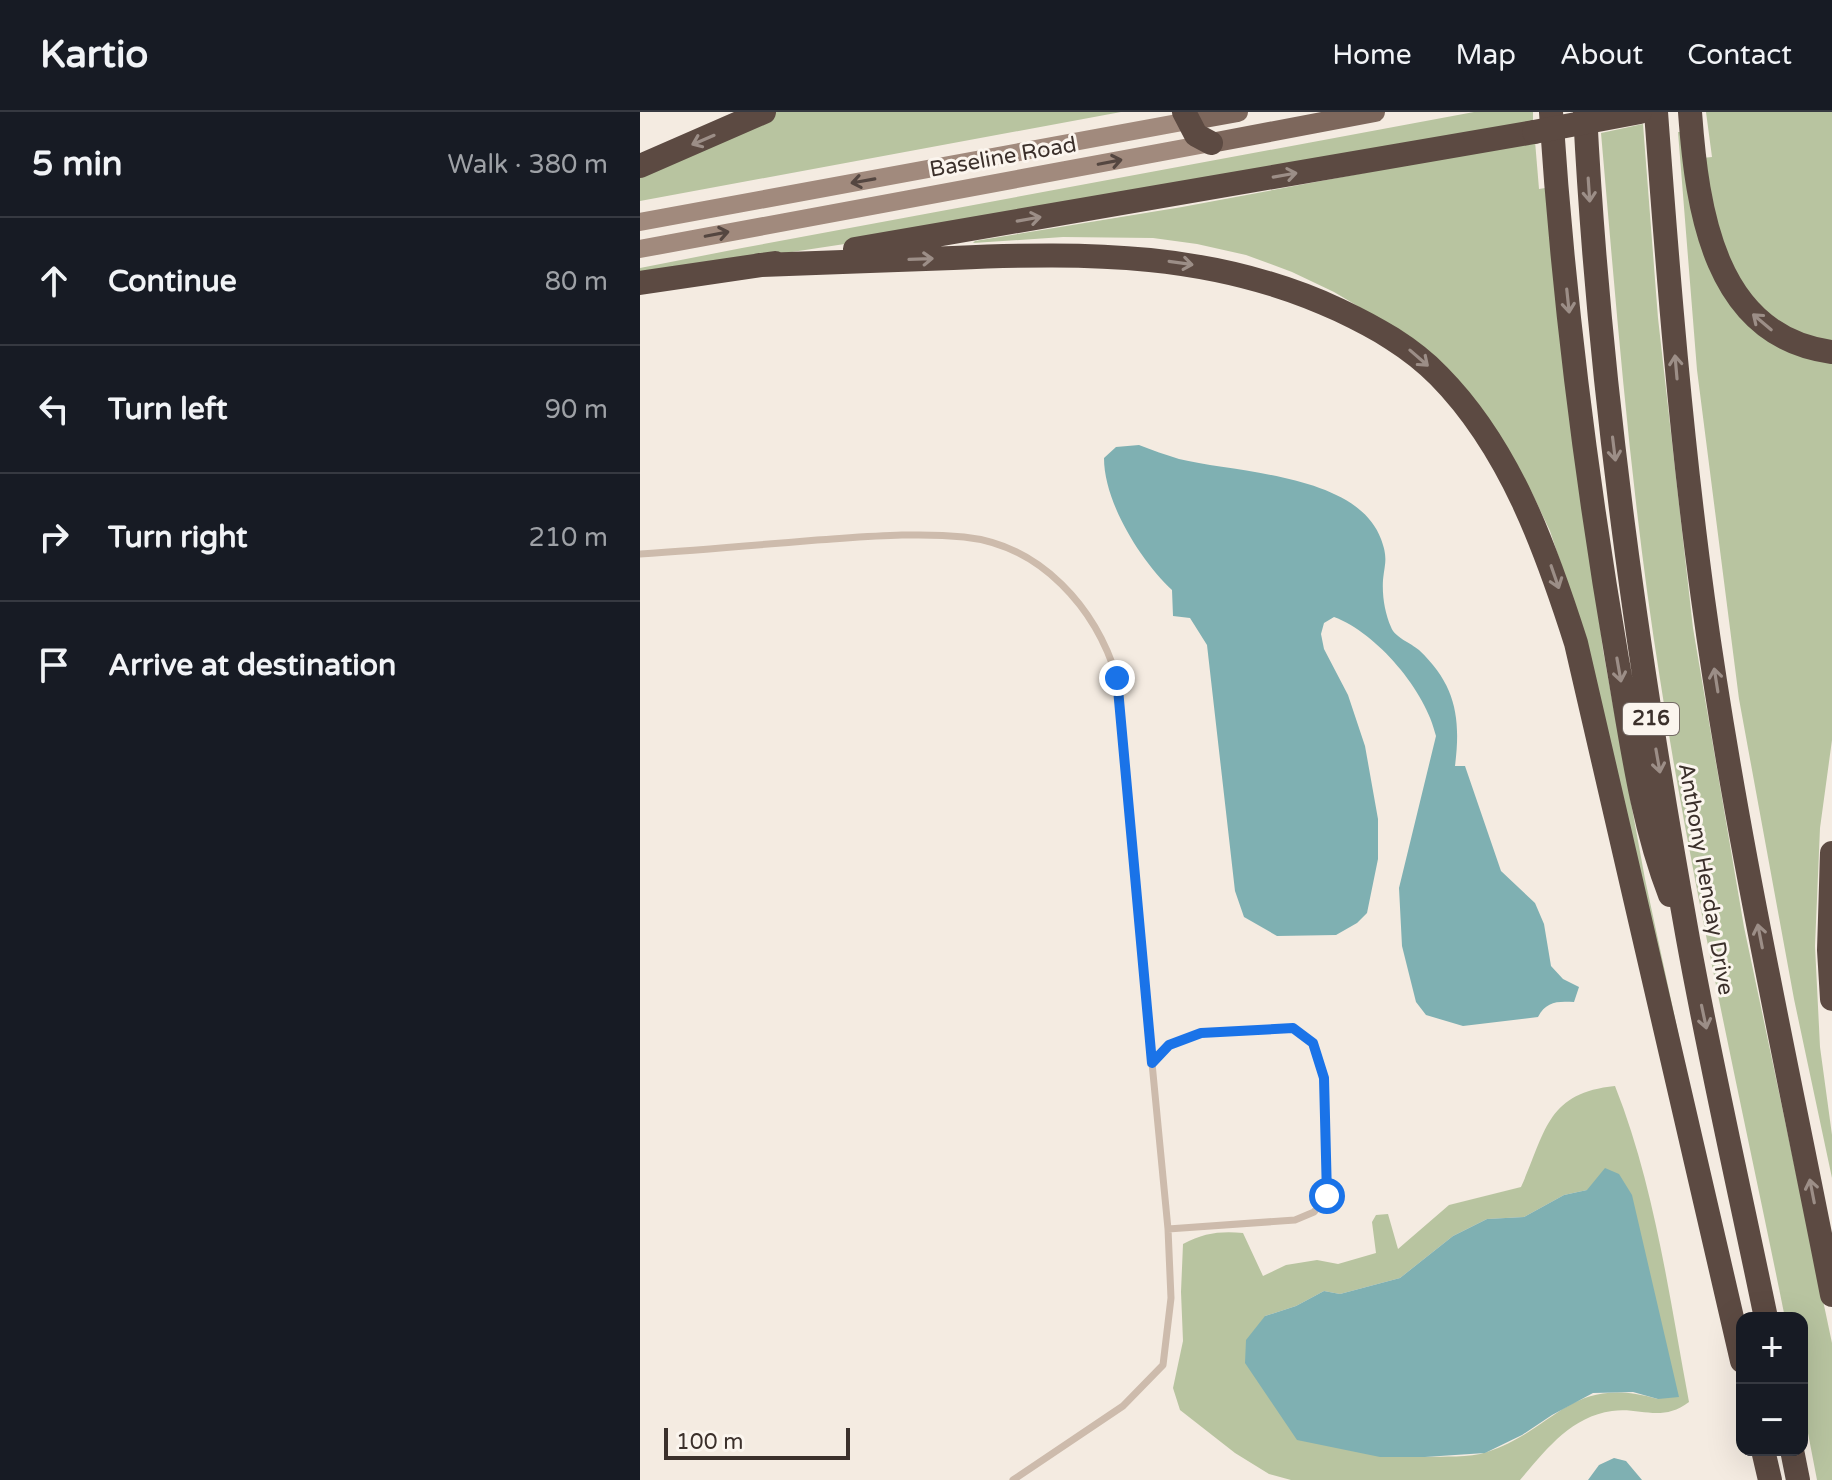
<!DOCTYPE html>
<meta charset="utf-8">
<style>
body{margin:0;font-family:"Varela Round",sans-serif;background:#242831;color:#f1f3f6}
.controls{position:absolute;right:24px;bottom:24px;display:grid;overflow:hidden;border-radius:16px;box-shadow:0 8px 32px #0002}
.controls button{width:72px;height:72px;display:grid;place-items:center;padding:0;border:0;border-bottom:2px solid #363941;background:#171b24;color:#f1f3f6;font:40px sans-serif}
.scale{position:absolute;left:24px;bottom:20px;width:186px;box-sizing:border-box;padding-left:8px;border:4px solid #3b302b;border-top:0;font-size:22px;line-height:28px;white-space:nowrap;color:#3b302b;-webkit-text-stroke:6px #fbf5ee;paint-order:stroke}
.stop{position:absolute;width:24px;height:24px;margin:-18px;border:6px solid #1a73e8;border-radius:50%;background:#fff}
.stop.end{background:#1a73e8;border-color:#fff;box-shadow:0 2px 8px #0008}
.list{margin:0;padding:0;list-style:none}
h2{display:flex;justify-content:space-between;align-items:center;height:104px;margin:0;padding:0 32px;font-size:34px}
h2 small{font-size:26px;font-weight:400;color:#9ea1a6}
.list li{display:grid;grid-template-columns:52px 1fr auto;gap:24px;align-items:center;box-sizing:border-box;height:128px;padding:0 32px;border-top:2px solid #363941}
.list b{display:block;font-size:30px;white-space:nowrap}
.list em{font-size:26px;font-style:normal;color:#9ea1a6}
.icon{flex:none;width:44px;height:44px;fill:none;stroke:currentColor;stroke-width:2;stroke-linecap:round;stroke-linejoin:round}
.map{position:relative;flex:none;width:1192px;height:1368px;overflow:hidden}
header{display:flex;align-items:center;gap:48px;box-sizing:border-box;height:112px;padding:0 40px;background:#171b24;border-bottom:2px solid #363941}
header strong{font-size:38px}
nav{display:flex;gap:44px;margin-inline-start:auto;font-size:28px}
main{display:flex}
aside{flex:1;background:#171b24}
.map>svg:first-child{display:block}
.green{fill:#b8c4a0;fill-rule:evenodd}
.water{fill:#7fb0b2}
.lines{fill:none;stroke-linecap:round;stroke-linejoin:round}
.service{stroke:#cdbbac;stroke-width:7}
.secondary{stroke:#a18a7d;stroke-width:18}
.primary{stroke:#7d675c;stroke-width:20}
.motorway{stroke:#5c4a42;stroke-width:24}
.motorway-bridge{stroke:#5c4a42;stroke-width:24}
.oneway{stroke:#9c8e87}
.oneway2{stroke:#544640}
.route{stroke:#1a73e8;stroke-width:10}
.labels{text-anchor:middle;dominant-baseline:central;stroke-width:6;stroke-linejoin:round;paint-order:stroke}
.shield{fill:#fbf5ee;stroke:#756b66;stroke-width:2}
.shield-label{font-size:20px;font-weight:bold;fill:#3b302b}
.street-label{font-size:22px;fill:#3b302b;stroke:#fbf5ee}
</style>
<header>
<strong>Kartio</strong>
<nav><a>Home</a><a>Map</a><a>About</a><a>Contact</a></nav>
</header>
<main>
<aside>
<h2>5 min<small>Walk · 380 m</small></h2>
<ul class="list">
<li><svg class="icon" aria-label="ahead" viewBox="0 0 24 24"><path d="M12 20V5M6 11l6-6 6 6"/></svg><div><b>Continue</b></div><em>80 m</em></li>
<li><svg class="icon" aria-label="left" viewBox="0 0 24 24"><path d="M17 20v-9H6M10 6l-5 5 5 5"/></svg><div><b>Turn left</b></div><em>90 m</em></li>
<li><svg class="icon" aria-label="right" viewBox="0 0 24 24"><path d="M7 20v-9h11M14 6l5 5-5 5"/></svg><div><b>Turn right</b></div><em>210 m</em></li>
<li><svg class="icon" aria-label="arrive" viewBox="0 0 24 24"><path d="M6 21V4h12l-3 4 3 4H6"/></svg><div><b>Arrive at destination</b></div></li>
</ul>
</aside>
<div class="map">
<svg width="1192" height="1368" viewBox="0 0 1192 1368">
<rect width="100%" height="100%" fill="#f4ebe1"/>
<!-- green -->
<path class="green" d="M 133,0 L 481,0 L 0,89 L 0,58 Z
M 834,0 L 893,0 L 893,11 L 416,100 L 0,163 L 0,156 L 102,136 Z
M 1066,0 L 1192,0 L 1192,230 L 1175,227 L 1143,213 L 1115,190 L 1083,141 L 1062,46 L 1072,45 Z
M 1003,12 L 1018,206 L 1053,516 L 1104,815 L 1192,1231 L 1192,1368 L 1177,1368 L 1162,1290 L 1162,1206 L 1145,1206 C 1102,993 1053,781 1020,567 C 991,386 977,203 961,21 Z
M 1038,20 L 1044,20 L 1077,166 L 1192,246 L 1192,628 L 1180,716 L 1175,834 L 1180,935 L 1192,1023 L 1192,1066 L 1154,887 L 1099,587 L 1057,258 Z
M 895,29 L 899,77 L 905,76 L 963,538 L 1005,767 L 1041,934 L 931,482 L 910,419 L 892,381 L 862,330 L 736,205 L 694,180 L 652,160 L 606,143 L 557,132 L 513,126 L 423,125 L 333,131 L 335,129 L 542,95 Z
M 975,974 C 1015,1075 1029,1184 1049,1290 C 1021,1311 1001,1295 972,1299 C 930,1305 906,1338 880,1368 L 651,1368 L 629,1362 L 595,1341 L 540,1298 L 533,1276 L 543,1229 L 541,1180 L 543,1132 C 564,1121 580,1119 603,1121 L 623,1164 L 646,1153 L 677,1148 L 698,1152 L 736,1141 L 732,1110 L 736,1103 L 748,1102 L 758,1137 L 809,1093 L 881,1075 C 906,1020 906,981 975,974 ZM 947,1078 L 1018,1287 C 930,1262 918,1316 847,1340 C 829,1346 804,1344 785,1345 L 625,1204 L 656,1194 L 684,1179 L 700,1182 L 760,1166 L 813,1124 L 847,1107 L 884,1105 L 924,1083 Z"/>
<!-- water -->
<path class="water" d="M 499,333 C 512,338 526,343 539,347 C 597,361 717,362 741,427 C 748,446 745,450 743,468 C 742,484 745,501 751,515 C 754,525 771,531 779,538 C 816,573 821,606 815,654 L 825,654 L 861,759 L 895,791 L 904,812 L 911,854 L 923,867 L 939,875 L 934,890 C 918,889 906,889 898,905 L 823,914 L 786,903 L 776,890 L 762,834 L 759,776 L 796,624 C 786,579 737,521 694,505 L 684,511 L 681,522 L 684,537 L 708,583 L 725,634 L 738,707 L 738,747 L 727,801 L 717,811 L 696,823 L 637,824 L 604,805 L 595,779 L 567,533 L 550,506 L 533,504 L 532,478 C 500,448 464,390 464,346 L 476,335 Z
M 965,1056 L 979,1062 L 992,1083 L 1039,1285 L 1018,1287 L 993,1280 L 953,1281 L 912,1303 L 882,1323 L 845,1341 L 785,1345 L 740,1345 L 657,1328 L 605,1251 L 606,1228 L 625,1204 L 656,1194 L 684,1179 L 700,1182 L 760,1166 L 813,1124 L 847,1107 L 884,1105 L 924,1083 L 947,1078 Z
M 974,1346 L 986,1349 L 1002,1368 L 948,1368 L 959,1353 Z"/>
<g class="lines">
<!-- service -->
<path class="service" d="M 0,442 C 59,438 118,433 177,428 C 225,425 276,420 324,425 C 401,433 456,496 477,566 L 512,951
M 373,1368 L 483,1294 L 523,1253 L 531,1186 L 528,1117 L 512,951 L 529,933 L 561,921 L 653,916 L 673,931 L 684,966 L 687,1084 L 674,1100 L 655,1108 L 528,1117"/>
<!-- secondary -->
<path class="secondary" d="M 0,110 L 548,9
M 0,137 L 571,31"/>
<!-- primary -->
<path class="primary" d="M 548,9 L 598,0
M 571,31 L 735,0"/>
<!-- motorway -->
<path class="motorway" d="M 544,0 L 556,23 L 571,31
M 911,0 C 923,183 946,366 977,547 C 991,626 1001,708 1030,783
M 945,0 C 959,278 999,554 1048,827 C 1071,954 1100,1080 1126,1206
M 1016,0 C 1028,163 1041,326 1063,487 C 1095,721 1147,952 1192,1183
M 1050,0 C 1057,97 1074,225 1192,240
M 0,54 L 124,0
M 215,137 L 894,20
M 119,153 C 184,151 248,148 313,146 C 447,140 575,140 699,198 C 735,215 771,235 799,264 C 870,336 906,437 936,531 L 1102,1249
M 0,171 L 135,151
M 1192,741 L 1189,838 L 1192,887
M 1123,1338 L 1130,1368
M 1152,1338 L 1158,1368"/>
<!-- motorway-bridge -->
<path class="motorway-bridge" d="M 894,20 L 1000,0"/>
</g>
<!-- one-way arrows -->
<defs><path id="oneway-shaft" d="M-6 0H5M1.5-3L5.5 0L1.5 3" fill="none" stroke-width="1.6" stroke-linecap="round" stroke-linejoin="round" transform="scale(2)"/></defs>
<g class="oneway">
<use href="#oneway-shaft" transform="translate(63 28) rotate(157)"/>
<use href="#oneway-shaft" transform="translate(645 63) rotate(-10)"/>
<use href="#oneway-shaft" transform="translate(949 78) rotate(86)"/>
<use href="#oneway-shaft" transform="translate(389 107) rotate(-10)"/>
<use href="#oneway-shaft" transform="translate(281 147) rotate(-2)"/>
<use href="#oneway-shaft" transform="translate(541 151) rotate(8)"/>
<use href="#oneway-shaft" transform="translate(928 189) rotate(84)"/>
<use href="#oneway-shaft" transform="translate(1122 210) rotate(-140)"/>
<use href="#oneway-shaft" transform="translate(779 246) rotate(41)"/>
<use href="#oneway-shaft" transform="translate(1036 255) rotate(-95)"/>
<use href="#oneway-shaft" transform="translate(974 337) rotate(83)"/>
<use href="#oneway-shaft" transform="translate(915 465) rotate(71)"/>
<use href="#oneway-shaft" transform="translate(979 558) rotate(80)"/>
<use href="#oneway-shaft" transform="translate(1076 568) rotate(-99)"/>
<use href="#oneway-shaft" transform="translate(1018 649) rotate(80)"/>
<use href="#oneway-shaft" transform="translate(1120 824) rotate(-101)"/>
<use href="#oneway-shaft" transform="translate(1064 905) rotate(78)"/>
<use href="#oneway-shaft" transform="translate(1172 1079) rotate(-101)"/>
</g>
<g class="oneway2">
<use href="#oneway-shaft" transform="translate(470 50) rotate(-11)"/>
<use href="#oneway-shaft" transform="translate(223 69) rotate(170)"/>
<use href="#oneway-shaft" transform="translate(77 122) rotate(-11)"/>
</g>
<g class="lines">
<!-- route -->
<path class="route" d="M 477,566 L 512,951 L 529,933 L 561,921 L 653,916 L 673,931 L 684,966 L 687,1084"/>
</g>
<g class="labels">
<!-- shield labels -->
<rect class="shield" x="983" y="591" width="56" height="32" rx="6"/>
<g class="shield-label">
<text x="1011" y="607">216</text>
</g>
<!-- street labels -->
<g class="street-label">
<text transform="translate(363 45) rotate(-10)">Baseline Road</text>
<text transform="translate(1066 767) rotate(80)">Anthony Henday Drive</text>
</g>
</g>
</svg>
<div class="controls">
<button>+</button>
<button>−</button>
</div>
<div class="scale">100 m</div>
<div class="stop" style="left:687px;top:1084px"></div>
<div class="stop end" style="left:477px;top:566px"></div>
</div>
</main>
